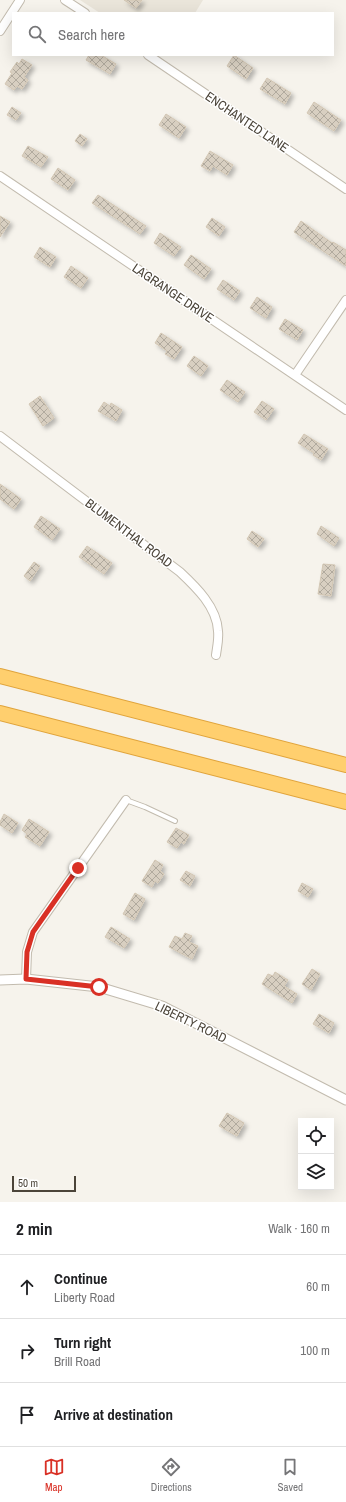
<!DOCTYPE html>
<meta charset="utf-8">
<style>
body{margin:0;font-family:"Archivo Narrow",sans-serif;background:#f6f6f6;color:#202124}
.controls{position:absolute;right:12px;bottom:12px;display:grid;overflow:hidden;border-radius:0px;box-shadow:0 4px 16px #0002}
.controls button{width:36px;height:36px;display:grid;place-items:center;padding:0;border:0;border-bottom:1px solid #e0e0e0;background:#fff;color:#202124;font:20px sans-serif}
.scale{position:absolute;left:12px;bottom:10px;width:64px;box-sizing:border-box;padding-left:4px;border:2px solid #4b4439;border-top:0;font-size:11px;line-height:14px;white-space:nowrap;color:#4b4439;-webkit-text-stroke:3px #fff;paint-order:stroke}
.stop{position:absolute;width:12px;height:12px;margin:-9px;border:3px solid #d93025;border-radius:50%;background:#fff}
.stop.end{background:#d93025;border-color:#fff;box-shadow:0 1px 4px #0008}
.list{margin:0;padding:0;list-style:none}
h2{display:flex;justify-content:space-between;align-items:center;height:52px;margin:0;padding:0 16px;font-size:17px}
h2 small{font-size:13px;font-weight:400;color:#757577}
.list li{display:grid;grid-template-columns:26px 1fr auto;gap:12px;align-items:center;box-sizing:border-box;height:64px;padding:0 16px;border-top:1px solid #e0e0e0}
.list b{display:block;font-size:15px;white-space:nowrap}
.list p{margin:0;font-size:13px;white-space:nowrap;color:#757577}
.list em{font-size:13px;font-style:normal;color:#757577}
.icon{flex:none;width:22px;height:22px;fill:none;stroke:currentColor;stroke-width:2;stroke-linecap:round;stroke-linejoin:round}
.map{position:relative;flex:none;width:346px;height:1202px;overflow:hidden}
.search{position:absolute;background:#fff;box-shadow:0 4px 16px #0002;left:12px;right:12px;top:12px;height:44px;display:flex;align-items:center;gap:10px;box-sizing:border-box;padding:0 14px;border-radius:0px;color:#757577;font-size:15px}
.sheet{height:244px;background:#fff}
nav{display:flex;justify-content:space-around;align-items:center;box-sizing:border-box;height:56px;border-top:1px solid #e0e0e0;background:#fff;font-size:11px;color:#757577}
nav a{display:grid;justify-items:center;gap:2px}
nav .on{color:#d93025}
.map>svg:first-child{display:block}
.residential{fill:#eae5da}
.building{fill:url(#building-cross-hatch);stroke:#d3c7b4;filter:url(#shadow)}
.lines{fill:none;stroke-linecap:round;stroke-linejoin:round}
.service-casing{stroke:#c2bbae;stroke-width:6}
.minor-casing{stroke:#c2bbae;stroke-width:10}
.tertiary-casing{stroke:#c2bbae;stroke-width:11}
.motorway-casing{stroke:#e0a43c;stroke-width:16}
.service{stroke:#fff;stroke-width:4}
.minor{stroke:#fff;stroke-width:8}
.tertiary{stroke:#fff;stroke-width:9}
.motorway{stroke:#ffcf6e;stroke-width:14}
.route{stroke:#d93025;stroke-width:5}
.labels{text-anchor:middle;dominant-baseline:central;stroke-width:3;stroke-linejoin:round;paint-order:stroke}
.street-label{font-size:13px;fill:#4b4439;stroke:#fff}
</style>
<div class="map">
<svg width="346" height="1202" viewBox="0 0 346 1202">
<defs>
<pattern id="building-cross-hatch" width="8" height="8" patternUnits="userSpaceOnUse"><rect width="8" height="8" fill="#d8cfc1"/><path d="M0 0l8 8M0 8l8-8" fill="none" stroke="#b1aa9e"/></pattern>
<filter id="shadow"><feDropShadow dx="3" dy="3" stdDeviation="2" flood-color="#0004"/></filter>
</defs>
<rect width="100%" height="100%" fill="#f6f3ec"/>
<!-- residential -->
<path class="residential" d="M 80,0 L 203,0 L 195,13 L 100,13 Z"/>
<!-- building -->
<path class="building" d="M 124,0 L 142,0 L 136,8 Z
M 89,55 L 101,55 L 116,64 L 110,74 L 86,60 Z
M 234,55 L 253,68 L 246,79 L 227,66 Z
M 22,59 L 32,65 L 24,77 L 28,80 L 22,89 L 17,86 L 14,90 L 5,84 L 12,73 L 10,72 L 17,62 L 19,64 Z
M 267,78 L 291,93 L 285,104 L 260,89 Z
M 314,102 L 341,120 L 334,131 L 307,113 Z
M 12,107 L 21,113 L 16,120 L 7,115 Z
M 166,114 L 186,127 L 179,138 L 159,125 Z
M 80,134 L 87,139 L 82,146 L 75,141 Z
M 28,146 L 48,157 L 41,167 L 22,156 Z
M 210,151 L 233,165 L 227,175 L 213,166 L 210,171 L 201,166 Z
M 58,168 L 75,180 L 68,190 L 51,179 Z
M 98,195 L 146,226 L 140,234 L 92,203 Z
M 0,216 L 10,222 L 0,237 Z
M 212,218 L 225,227 L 219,236 L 206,227 Z
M 301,221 L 332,243 L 333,242 L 346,250 L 346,266 L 294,232 Z
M 160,233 L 181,247 L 174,256 L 154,243 Z
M 40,247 L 56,257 L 50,267 L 34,257 Z
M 191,255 L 211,269 L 204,279 L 184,265 Z
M 71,266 L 88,278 L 81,288 L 64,277 Z
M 223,280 L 240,291 L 234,300 L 217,289 Z
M 257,297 L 272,307 L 266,318 L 250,308 Z
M 285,319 L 303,330 L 297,340 L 279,329 Z
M 161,333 L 182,347 L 174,359 L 165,354 L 167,351 L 155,343 Z
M 194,356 L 208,366 L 201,376 L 187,366 Z
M 227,380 L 245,392 L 238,402 L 220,390 Z
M 40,396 L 54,418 L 43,426 L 29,404 Z
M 262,401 L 274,409 L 266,420 L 254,412 Z
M 104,402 L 110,406 L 111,403 L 122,410 L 116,421 L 98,411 Z
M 304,434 L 328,449 L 321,460 L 313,455 L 314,453 L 298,443 Z
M 0,484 L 21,499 L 14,509 L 0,499 Z
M 41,516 L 60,529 L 52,540 L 34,527 Z
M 321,526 L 339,538 L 334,546 L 317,534 Z
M 252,531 L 264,539 L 258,547 L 247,539 Z
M 87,546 L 112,563 L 104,574 L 79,557 Z
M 34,562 L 40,566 L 30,581 L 24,576 Z
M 323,564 L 335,565 L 331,596 L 318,594 Z
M 4,814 L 18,823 L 12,833 L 0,825 L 0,822 Z
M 29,819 L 49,832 L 40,846 L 25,837 L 27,834 L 22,830 Z
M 176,828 L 189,835 L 184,844 L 181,842 L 177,848 L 167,842 Z
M 155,860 L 163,865 L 160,871 L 164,874 L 158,883 L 155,881 L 152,887 L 142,881 Z
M 186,871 L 195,876 L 190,886 L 180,880 Z
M 302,883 L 313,889 L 308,897 L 298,891 Z
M 135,893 L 145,899 L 134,920 L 123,914 Z
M 111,927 L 130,939 L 124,948 L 105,937 Z
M 185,933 L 192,936 L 189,942 L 198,946 L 192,959 L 169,947 L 175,936 L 182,939 Z
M 312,969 L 320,974 L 311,990 L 302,984 Z
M 275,972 L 288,980 L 284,986 L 297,994 L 292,1003 L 262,984 L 268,974 L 273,976 Z
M 319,1014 L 334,1023 L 329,1033 L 313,1024 Z
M 227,1113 L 244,1123 L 237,1136 L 219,1126 Z"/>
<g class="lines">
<defs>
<path id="service" d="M 126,800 L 145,807 L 175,821"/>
<path id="minor" d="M 65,0 L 85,13
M 0,31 L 20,0
M 148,55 L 346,189
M 0,176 L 346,410
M 295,375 L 346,300
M 0,436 L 180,572 C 196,587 217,607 218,631 C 219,639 217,647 216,655
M 26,979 L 27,952 L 33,932 L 126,800"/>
<path id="tertiary" d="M 0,980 L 26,979 L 99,987 L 162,1006 L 346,1100"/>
<path id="motorway" d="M 0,676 L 346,765
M 0,713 L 346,802"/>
</defs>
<!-- service casing -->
<use href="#service" class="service-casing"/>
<!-- minor casing -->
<use href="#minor" class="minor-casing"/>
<!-- tertiary casing -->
<use href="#tertiary" class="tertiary-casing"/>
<!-- motorway casing -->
<use href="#motorway" class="motorway-casing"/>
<!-- service -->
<use href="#service" class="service"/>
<!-- minor -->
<use href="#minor" class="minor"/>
<!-- tertiary -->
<use href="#tertiary" class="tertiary"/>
<!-- motorway -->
<use href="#motorway" class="motorway"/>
</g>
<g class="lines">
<!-- route -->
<path class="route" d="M 78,868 L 33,932 L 27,952 L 26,979 L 99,987"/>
</g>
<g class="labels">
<!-- street labels -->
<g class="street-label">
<text transform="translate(247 122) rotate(34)">ENCHANTED LANE</text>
<text transform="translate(173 293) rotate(34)">LAGRANGE DRIVE</text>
<text transform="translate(129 533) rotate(37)">BLUMENTHAL ROAD</text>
<text transform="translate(191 1022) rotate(26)">LIBERTY ROAD</text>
</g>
</g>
</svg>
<div class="controls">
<button><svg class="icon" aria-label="locate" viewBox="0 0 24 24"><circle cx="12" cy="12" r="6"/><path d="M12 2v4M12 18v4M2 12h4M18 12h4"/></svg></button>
<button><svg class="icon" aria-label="layers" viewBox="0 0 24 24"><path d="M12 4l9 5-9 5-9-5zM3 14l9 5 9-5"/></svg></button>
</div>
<div class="scale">50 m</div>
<div class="stop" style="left:99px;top:987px"></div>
<div class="stop end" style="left:78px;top:868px"></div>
<div class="search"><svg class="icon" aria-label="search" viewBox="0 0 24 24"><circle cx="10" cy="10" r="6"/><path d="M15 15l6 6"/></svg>Search here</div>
</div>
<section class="sheet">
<h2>2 min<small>Walk · 160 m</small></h2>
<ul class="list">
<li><svg class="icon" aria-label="ahead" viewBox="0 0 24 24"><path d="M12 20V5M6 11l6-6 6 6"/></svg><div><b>Continue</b><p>Liberty Road</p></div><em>60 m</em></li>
<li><svg class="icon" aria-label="right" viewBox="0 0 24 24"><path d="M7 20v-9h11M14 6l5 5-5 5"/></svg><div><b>Turn right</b><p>Brill Road</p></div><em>100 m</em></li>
<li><svg class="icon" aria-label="arrive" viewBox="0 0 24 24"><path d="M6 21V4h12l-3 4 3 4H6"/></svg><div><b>Arrive at destination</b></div></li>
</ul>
</section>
<nav>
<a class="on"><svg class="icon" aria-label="map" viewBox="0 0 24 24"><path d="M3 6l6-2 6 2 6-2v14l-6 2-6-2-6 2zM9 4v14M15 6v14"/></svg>Map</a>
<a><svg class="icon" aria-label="directions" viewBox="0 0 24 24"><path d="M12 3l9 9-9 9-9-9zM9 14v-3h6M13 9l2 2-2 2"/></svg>Directions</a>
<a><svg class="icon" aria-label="saved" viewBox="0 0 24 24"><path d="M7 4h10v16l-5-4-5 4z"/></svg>Saved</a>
</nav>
